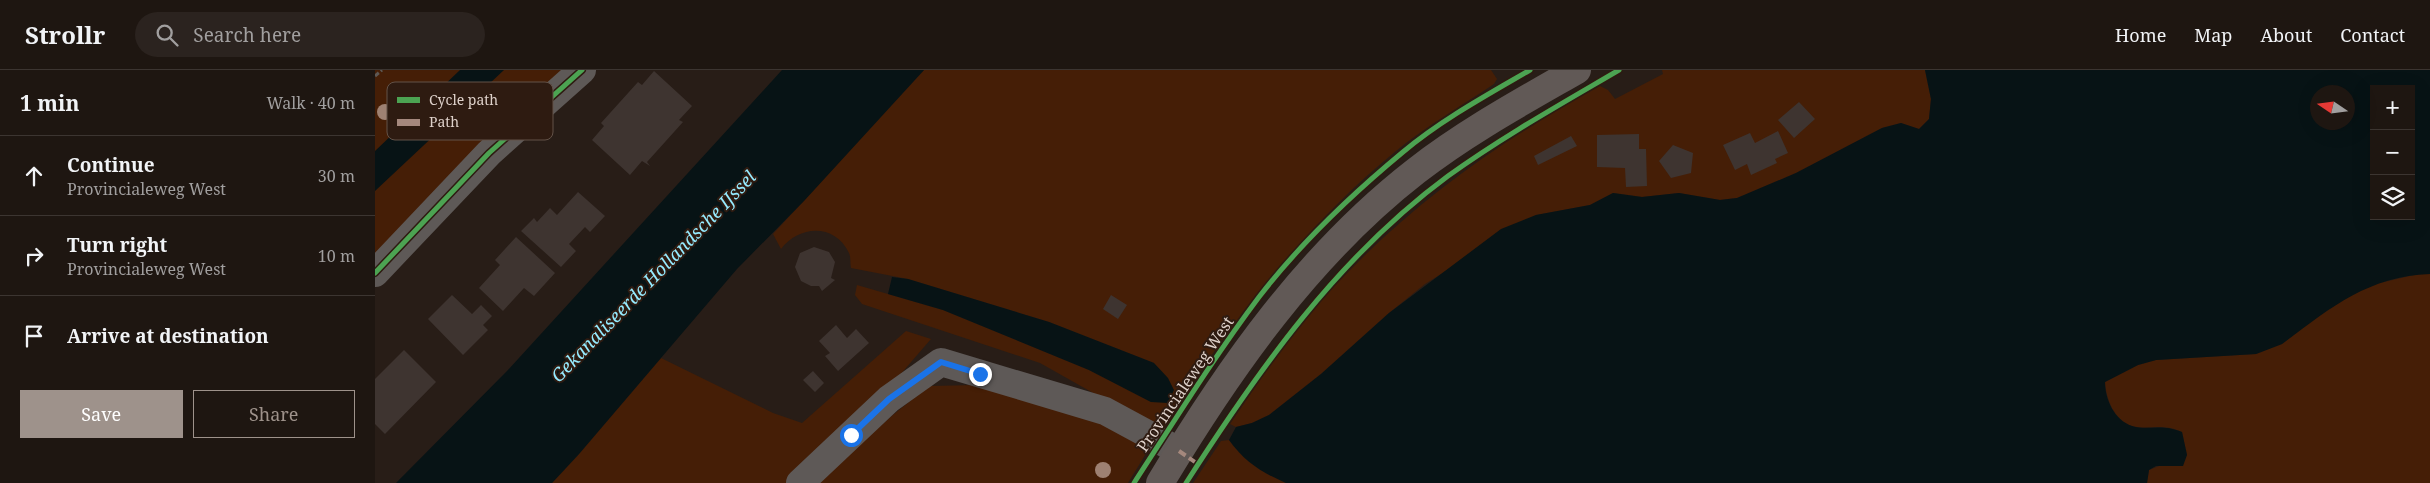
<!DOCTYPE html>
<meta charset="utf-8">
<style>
body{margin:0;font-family:"Noto Serif",serif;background:#2b231f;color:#f1f3f6}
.controls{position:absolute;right:15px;top:15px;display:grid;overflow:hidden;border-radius:0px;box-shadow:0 5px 20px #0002}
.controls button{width:45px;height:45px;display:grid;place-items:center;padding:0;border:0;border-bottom:1px solid #3c3531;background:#1e1611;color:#f1f3f6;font:25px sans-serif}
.compass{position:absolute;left:1935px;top:15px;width:45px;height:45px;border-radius:50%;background:#1e1611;box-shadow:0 5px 20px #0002;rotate:283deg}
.stop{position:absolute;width:15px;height:15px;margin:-11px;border:4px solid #1a73e8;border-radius:50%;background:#fff}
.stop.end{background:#1a73e8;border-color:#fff;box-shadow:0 1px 5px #0008}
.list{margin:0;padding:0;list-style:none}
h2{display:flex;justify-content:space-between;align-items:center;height:65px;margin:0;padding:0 20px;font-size:21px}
h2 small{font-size:16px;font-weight:400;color:#a19f9f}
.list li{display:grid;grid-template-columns:32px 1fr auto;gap:15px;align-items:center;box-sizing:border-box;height:80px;padding:0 20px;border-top:1px solid #3c3531}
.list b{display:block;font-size:19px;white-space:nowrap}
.list p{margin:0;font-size:16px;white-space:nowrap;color:#a19f9f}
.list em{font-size:16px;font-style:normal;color:#a19f9f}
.actions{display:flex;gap:10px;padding:15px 20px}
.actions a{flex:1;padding:11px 0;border:1px solid #9e928b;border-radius:0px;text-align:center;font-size:18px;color:#9e928b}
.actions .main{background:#9e928b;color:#fff}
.icon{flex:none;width:28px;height:28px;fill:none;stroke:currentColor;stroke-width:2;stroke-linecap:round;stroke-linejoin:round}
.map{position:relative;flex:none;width:2055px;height:413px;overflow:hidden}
header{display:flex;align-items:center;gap:30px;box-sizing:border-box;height:70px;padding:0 25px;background:#1e1611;border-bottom:1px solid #3c3531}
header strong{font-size:24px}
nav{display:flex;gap:28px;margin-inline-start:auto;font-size:18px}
.search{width:350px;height:45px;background:#2b231f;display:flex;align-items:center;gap:12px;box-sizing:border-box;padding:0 18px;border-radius:28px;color:#a19f9f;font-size:19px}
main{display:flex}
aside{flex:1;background:#1e1611}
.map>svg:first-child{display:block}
.green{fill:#451e06}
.water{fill:#071315;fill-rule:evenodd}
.building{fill:#3e3430}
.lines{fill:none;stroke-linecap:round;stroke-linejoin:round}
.path{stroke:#5e5854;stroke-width:3;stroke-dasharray:5 2.5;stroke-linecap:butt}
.minor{stroke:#5e5957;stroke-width:28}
.major{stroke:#615956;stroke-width:28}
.quiet{stroke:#a5887d;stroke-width:4;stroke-dasharray:8 4;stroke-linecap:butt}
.cycleway-casing{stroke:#2e1b11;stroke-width:8}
.cycleway{stroke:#4ca352;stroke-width:5}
.tree{fill:#9e8172}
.route{stroke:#1a73e8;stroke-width:6}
.labels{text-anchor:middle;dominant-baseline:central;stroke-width:4;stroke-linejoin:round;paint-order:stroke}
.street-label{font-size:16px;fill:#ded1ca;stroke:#2e1b11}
.water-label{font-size:18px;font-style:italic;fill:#96ebff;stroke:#2e1b11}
.key{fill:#2e1b11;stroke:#635248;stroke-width:1}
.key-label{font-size:14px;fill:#ded1ca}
</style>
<header>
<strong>Strollr</strong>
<div class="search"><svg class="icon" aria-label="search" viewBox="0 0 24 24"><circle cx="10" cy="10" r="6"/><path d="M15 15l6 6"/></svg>Search here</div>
<nav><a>Home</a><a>Map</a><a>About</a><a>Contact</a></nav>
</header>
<main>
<aside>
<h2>1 min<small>Walk · 40 m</small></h2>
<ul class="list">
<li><svg class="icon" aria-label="ahead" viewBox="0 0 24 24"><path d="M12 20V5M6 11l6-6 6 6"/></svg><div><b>Continue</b><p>Provincialeweg West</p></div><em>30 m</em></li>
<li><svg class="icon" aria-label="right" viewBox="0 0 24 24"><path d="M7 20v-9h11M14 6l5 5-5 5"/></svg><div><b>Turn right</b><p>Provincialeweg West</p></div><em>10 m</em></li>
<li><svg class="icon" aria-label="arrive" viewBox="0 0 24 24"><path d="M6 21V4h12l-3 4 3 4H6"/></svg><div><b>Arrive at destination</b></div></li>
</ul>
<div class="actions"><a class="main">Save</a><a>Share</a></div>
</aside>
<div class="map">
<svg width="2055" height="413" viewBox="0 0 2055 413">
<rect width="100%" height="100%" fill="#281d17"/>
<!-- green -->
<path class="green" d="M 0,0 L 206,0 L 0,193 Z
M 549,0 L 1116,0 L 1122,9 L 1119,14 C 1086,36 1052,56 1021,81 C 927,158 854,254 790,356 L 781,356 L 768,351 L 665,293 L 487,234 L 480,225 L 482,215 L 568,240 L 714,300 L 776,332 L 779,293 L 674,252 L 533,209 L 476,198 C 475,193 476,187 474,183 C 460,153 424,155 406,179 L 398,164 Z
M 1287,0 L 1550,0 L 1556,29 L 1554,49 L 1544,59 L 1526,53 L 1507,58 L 1421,103 L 1362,128 L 1345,130 L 1304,123 L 1267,127 L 1238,123 L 1215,135 L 1161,145 L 1050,214 L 1014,243 L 946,304 L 894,345 L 877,353 L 861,357 L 855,354 C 877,322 899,288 923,258 C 1006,156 1110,79 1225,16 L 1233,20 L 1240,29 L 1288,4 Z
M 2043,204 L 2055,204 L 2055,413 L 1772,413 L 1774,400 L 1812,385 L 1807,362 C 1785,352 1775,361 1757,356 C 1739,350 1731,329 1730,312 L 1763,295 L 1781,290 L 1881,284 L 1907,274 L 1962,232 L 1992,216 Z
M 531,261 L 556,269 L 479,358 L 416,413 L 177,413 L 204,384 L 286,288 L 398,343 L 427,353 Z
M 603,315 L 718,345 L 774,374 L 772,382 L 753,413 L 441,413 L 519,344 L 554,316 Z
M 854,370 C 870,392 886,402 911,413 L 818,413 L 846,371 Z"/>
<!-- water -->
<path class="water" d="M 85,0 L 129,0 L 0,121 L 0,81 Z
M 407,0 L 549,0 L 429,131 L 362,199 L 204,384 L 177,413 L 21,413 L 132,301 Z
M 1550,0 L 2055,0 L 2055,204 C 1993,206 1954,239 1907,274 L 1881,284 L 1781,290 L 1763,295 L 1730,312 C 1730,329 1739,350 1757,356 C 1774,361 1785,353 1807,362 L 1812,385 L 1808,396 L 1781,396 L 1774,400 L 1772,413 L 911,413 C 886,402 870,392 854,370 L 861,357 L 877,353 L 894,345 L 946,304 L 1014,243 L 1126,159 L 1161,145 L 1215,135 L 1238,123 L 1267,127 L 1304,123 L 1345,130 L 1362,128 L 1421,103 L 1507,58 L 1526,53 L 1544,59 L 1554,49 L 1556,29 ZM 1999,19 L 2036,19 L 2036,146 L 1999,146 ZM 1972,22 L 1972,52 L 1942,52 L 1942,22 Z
M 517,207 L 533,209 L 674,252 L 779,293 L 793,308 L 799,320 L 793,333 L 776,332 L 714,300 L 568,240 L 513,224 Z"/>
<!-- building -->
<path class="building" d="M 279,1 L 317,36 L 304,50 L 308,52 L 272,92 L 275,96 L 267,91 L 255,105 L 217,70 L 229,56 L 226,53 L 263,12 L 267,15 Z
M 1424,32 L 1440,49 L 1419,68 L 1403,50 Z
M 1403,61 L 1413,83 L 1400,89 L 1402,93 L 1376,105 L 1372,94 L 1360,100 L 1348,75 L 1375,63 L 1380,73 Z
M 1264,64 L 1264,79 L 1271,79 L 1272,116 L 1251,117 L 1250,98 L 1222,97 L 1222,65 Z
M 1196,66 L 1202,76 L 1163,95 L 1159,86 Z
M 1298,75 L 1318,83 L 1316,103 L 1296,108 L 1284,91 Z
M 203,122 L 230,146 L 215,162 L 210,157 L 194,174 L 201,181 L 186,197 L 146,161 L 159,148 L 162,152 L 175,138 L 182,145 Z
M 141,167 L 180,203 L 159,226 L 149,218 L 128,241 L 104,218 L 125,195 L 120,190 Z
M 439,177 L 454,182 L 460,192 L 456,208 L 460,210 L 447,221 L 444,216 L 436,216 L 426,211 L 420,197 L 425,183 Z
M 77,225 L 97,244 L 106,235 L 117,246 L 108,255 L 113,260 L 88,285 L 53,249 Z
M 736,225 L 752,235 L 743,249 L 728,239 Z
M 461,255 L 472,268 L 481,259 L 494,273 L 463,301 L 450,286 L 455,283 L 444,271 Z
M 29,280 L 61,312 L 10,364 L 0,354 L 0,309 Z
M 438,301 L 449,313 L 440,322 L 428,310 Z"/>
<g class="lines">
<!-- path -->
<path class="path" d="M 0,6 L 7,0"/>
<!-- minor -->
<path class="minor" d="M 0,203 L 114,83 L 207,0
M 425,413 L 514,329 L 566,292 L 730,341 L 804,381"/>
<!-- major -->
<path class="major" d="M 785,413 C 854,298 934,184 1041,101 C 1091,62 1148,31 1202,0"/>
<!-- quiet -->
<path class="quiet" d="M 804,381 L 823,394"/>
<defs>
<path id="cycleway" d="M 0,203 L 114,83 L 207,0
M 759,413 C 800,350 839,287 884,227 C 925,174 976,125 1028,82 C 1066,50 1112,25 1155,0
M 811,413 C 884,299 963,187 1073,106 C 1127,67 1186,34 1244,0"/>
</defs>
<!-- cycleway casing -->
<use href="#cycleway" class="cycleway-casing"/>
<!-- cycleway -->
<use href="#cycleway" class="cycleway"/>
</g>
<!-- trees -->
<g class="tree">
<circle cx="10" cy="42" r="8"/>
<circle cx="728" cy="400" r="8"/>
</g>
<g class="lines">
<!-- route -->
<path class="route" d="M 476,365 L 514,329 L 566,292 L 605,304"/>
</g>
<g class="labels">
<!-- street labels -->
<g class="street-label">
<text transform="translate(810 314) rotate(-56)">Provincialeweg West</text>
</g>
<!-- water labels -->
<g class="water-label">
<text transform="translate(278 206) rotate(-46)">Gekanaliseerde Hollandsche IJssel</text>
</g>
</g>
<!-- legend -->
<rect x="12" y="12" width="166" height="58" rx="8" class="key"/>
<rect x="22" y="27" width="23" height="6" fill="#4ca352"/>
<rect x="22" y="49" width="23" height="7" fill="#a5887d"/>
<g class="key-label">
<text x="54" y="35">Cycle path</text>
<text x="54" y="57">Path</text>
</g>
</svg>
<div class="controls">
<button>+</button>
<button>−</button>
<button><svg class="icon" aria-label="layers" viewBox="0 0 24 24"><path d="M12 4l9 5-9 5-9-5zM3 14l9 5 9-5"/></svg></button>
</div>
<svg class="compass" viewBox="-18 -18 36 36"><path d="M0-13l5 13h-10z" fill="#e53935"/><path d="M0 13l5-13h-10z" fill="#a19f9f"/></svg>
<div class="stop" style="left:476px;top:365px"></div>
<div class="stop end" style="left:605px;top:304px"></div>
</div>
</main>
